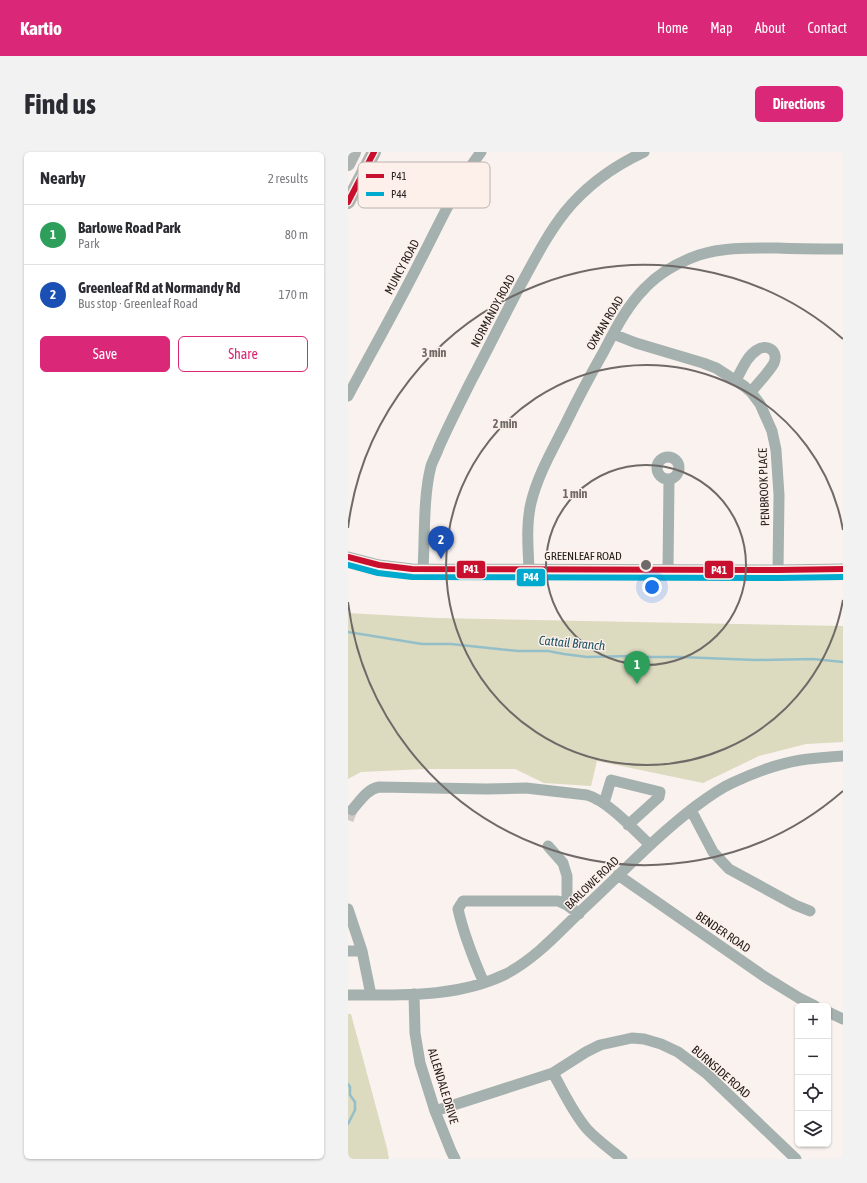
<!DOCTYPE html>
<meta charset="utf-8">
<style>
body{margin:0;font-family:"Asap Condensed",sans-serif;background:#f2f2f3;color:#2b2b33}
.controls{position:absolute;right:12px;bottom:12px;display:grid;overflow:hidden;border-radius:6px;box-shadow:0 1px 3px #0004}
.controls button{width:36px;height:36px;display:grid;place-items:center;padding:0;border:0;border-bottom:1px solid #e1e1e2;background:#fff;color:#2b2b33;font:20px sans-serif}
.you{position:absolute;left:304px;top:435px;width:14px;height:14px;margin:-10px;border:3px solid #fff;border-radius:50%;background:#1a73e8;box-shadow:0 0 0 6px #1a73e833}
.badge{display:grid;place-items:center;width:26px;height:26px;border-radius:50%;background:#db2777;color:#fff;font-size:13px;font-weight:700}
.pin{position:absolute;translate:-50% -33px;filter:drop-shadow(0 1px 2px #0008)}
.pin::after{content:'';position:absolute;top:21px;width:14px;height:12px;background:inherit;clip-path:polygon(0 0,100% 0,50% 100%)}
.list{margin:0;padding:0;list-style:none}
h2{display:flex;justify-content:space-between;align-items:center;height:52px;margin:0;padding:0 16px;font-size:17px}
h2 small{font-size:13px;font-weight:400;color:#7c7c81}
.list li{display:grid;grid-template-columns:26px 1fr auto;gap:12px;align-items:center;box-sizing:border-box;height:60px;padding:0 16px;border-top:1px solid #e1e1e2}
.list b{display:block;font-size:15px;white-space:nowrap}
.list p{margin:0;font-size:13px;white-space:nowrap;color:#7c7c81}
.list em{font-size:13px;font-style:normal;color:#7c7c81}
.actions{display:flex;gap:8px;padding:12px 16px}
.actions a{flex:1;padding:9px 0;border:1px solid #db2777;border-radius:6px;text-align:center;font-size:14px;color:#db2777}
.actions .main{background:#db2777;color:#fff}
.icon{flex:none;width:22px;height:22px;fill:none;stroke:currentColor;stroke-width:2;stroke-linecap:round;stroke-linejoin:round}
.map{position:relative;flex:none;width:495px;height:1007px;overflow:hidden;border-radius:6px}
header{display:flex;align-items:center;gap:24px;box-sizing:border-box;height:56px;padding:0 20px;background:#db2777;color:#fff}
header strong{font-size:19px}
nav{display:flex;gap:22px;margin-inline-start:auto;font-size:14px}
.intro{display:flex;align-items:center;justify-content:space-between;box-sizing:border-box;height:96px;padding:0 24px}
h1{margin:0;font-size:28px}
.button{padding:10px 18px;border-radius:6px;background:#db2777;color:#fff;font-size:14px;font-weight:700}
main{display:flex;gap:24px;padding:0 24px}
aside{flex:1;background:#fff;border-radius:6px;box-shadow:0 1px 3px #0004}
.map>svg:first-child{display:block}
.green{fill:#dcdabf}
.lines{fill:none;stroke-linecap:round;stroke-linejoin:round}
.stream{stroke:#94bfc9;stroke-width:2.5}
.minor-tunnel{stroke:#cfc8c5;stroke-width:11;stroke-dasharray:11 5.5;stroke-linecap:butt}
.minor{stroke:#a5b1ae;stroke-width:11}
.major{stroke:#acb3b0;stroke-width:14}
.bus-1-casing{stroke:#fdf0eb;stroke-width:9}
.bus-2-casing{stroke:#fdf0eb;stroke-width:9}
.bus-1{stroke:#c8102e;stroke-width:6}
.bus-2{stroke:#00a9ce;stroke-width:6}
.ring{fill:none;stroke:#6f6a68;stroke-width:2}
.labels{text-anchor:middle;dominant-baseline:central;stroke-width:3;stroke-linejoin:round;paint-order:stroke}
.street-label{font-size:12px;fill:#25211f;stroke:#fdf0eb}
.water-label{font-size:13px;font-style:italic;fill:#1c5360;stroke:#fdf0eb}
.key{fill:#fdf0eb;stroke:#bcb2ae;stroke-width:1}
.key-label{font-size:11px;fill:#25211f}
.centre{fill:#6f6a68;stroke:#fdf0eb;stroke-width:2}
.ring-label{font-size:12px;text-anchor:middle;font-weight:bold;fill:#6f6a68;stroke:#fdf0eb;stroke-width:3;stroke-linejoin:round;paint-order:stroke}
.line-badge{stroke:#fdf0eb;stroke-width:1.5}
.badge-label{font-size:11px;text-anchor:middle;font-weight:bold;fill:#fff}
</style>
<header>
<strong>Kartio</strong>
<nav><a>Home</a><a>Map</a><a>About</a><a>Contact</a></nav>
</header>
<div class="intro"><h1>Find us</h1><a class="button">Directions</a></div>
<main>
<aside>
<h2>Nearby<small>2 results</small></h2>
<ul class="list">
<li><span class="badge" style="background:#2e9e5b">1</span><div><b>Barlowe Road Park</b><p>Park</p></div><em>80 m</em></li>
<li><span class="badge" style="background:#1a4fb4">2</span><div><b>Greenleaf Rd at Normandy Rd</b><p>Bus stop · Greenleaf Road</p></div><em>170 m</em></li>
</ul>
<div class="actions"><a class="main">Save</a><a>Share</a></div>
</aside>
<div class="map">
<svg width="495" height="1007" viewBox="0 0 495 1007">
<rect width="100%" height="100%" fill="#f9f2ef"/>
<!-- green -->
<path class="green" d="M 0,461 L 89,466 L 495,474 L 495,590 L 458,592 L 411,604 L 355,631 L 249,609 L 243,634 L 196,631 L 167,617 L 77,617 L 13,620 L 0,627 Z
M 0,862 L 3,862 L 39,996 L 41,1007 L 0,1007 Z"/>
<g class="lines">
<!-- stream -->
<path class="stream" d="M 0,480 L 74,492 L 103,492 L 170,499 L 200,499 L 216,502 L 239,505 L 284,504 L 304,505 L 332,505 L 407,508 L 465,507 L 495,510
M 0,932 L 2,935 L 2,943 L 7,950 L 7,958 L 0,972"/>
<!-- minor-tunnel -->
<path class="minor-tunnel" d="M 0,668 L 4,658"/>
<!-- minor -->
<path class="minor" d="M 265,182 L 288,191 L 355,211 L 368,216 L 396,234 L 403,240 L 412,252 L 424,279 L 428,298 L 431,343 L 430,418
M 388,228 C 394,218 398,205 409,198 C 419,191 431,199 426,211 C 422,219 409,232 403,240
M 0,244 C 24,199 49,155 72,109 C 91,73 108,33 133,0
M309 316a11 11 0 1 1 22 0a11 11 0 1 1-22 0Z
M 0,405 L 31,413 L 64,417 L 430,418 L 495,417
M 75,417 C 77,385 75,345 83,314 C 85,308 89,301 91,295 C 101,272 112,251 123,229 C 139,199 154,168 170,138 C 185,111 198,84 217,60 C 238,34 266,14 296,0
M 181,417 C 180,395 178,372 183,351 C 190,322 205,297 218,271 C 230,246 243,222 256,199 C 268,176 279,154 297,136 C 311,121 331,110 351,103 C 376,95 403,96 429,96 C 451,97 473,97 495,97
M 320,418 L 321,327
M 256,651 L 263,628 L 312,640 L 311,645 L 280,673
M 4,658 C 12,649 19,637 31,635 L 138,637 L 178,636 L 239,643 C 260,649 286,678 302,693
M 343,658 L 365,700 L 381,717 L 447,753 L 462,759
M 200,694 L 215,711 L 219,724 L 219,753
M 270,723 L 417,825 L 451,846 L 467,854
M 0,757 L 14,799 L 23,843
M 0,799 L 14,799
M 136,831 C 125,806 116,784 110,757 L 115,749 L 210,749 L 219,753 L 231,762
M 66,842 L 67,881 L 72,911 L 87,959 L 103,999 L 107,1007
M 0,843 C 53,843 109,846 158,822 C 188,806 210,781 234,758 C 272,723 307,685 348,654 C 360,645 371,637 384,631 C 405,621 429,612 453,608 C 467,606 481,605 495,604
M 480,860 L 495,867
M 205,921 C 215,939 225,961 239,977 C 249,988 262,997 274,1007
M 87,959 L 205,921 L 238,900 L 252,893 L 284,886 L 296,887 L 313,892 L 330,900 L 358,921 L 448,1007"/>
<!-- major -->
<path class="major" d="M 0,12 L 6,0
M 0,50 L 26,0"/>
<defs>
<path id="bus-1" d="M 0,50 L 26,0
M 0,405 L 31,413 L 64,417 L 430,418 L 495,417"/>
<path id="bus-2" d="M 0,413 L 30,421 L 64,425 L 430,426 L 495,425"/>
</defs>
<!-- bus-1 casing -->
<use href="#bus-1" class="bus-1-casing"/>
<!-- bus-2 casing -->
<use href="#bus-2" class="bus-2-casing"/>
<!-- bus-1 -->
<use href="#bus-1" class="bus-1"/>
<!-- bus-2 -->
<use href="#bus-2" class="bus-2"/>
</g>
<!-- distance rings -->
<g class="ring">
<circle cx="298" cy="413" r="100"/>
<path d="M495 448A200 200 0 1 1 495 378"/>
<path d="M495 639A300 300 0 0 1 0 450M0 376A300 300 0 0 1 495 187"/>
</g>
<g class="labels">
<!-- street labels -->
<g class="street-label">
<text transform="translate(54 115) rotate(-62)">MUNCY ROAD</text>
<text transform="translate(145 159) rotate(-62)">NORMANDY ROAD</text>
<text transform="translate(257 171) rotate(-59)">OXMAN ROAD</text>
<text transform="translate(416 335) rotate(-92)">PENBROOK PLACE</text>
<text x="235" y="404">GREENLEAF ROAD</text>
<text transform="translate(244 731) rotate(-44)">BARLOWE ROAD</text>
<text transform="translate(375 780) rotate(34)">BENDER ROAD</text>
<text transform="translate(373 920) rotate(41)">BURNSIDE ROAD</text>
<text transform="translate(95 934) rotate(73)">ALLENDALE DRIVE</text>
</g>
<!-- water labels -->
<g class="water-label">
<text transform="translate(224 491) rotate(5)">Cattail Branch</text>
</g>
</g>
<!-- legend -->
<rect x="10" y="10" width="132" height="46" rx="6" class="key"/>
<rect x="18" y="22" width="18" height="4" fill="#c8102e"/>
<rect x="18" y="40" width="18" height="4" fill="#00a9ce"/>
<g class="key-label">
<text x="43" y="28">P41</text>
<text x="43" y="46">P44</text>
</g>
<circle cx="298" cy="413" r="6" class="centre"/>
<g class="ring-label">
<text x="86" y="205">3 min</text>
<text x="157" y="276">2 min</text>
<text x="227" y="346">1 min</text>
</g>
<g class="line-badge">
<rect x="108" y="408" width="30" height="19" rx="4" fill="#c8102e"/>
<rect x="356" y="408" width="30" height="19" rx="4" fill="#c8102e"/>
<rect x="168" y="416" width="30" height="19" rx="4" fill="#00a9ce"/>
</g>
<g class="badge-label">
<text x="123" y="421">P41</text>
<text x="371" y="422">P41</text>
<text x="183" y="429">P44</text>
</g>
</svg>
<div class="controls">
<button>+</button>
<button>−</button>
<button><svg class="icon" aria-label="locate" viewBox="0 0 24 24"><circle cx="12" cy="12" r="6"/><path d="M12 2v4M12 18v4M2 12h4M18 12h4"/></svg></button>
<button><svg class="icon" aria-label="layers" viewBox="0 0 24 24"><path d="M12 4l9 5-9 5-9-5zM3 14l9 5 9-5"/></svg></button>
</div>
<div class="you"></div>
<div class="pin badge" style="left:289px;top:532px;background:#2e9e5b">1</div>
<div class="pin badge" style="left:93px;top:407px;background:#1a4fb4">2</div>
</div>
</main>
